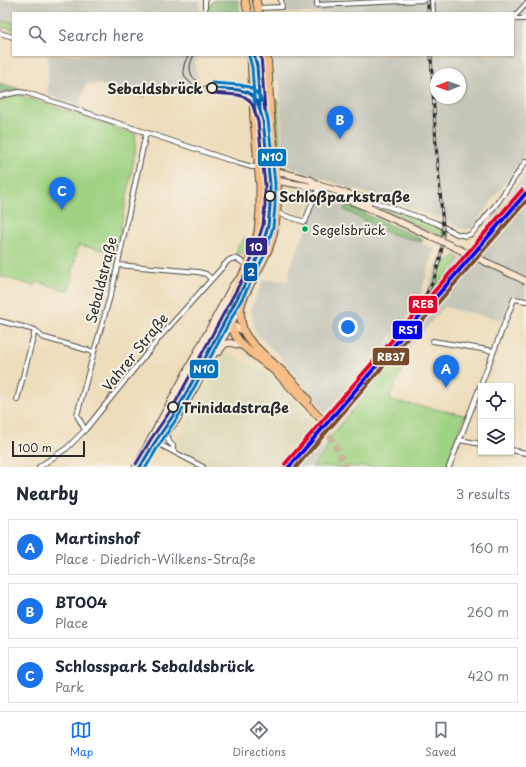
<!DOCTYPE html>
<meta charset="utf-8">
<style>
body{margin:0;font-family:"Playpen Sans",sans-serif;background:#f2f2f3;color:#1f2937}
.controls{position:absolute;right:12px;bottom:12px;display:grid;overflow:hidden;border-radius:0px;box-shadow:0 1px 3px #0004}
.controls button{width:36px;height:36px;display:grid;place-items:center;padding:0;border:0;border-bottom:1px solid #e0e1e3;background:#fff;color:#1f2937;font:20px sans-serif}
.compass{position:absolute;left:430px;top:68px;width:36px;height:36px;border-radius:50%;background:#fff;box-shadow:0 1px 3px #0004;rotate:269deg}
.scale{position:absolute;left:12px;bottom:10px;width:73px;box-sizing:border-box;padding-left:4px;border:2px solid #2b2b2b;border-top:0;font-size:11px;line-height:14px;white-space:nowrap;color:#2b2b2b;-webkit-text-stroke:3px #f7f3e8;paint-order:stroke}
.you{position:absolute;left:348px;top:327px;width:14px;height:14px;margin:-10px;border:3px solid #fff;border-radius:50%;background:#1a73e8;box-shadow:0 0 0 6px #1a73e833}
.badge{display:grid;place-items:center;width:26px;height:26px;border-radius:50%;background:#1a73e8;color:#fff;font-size:13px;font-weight:700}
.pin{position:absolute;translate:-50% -33px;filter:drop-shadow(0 1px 2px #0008)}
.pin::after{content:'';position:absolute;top:21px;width:14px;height:12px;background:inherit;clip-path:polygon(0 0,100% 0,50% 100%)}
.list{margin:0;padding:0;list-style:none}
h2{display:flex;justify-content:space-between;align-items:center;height:52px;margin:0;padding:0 16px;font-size:17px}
h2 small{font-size:13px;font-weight:400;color:#747a83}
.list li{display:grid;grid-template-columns:26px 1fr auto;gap:12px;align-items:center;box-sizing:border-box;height:56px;margin:0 8px 8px;padding:0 8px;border:1px solid #e0e1e3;border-radius:0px}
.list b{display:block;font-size:15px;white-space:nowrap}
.list p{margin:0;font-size:13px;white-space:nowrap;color:#747a83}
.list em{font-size:13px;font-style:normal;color:#747a83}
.icon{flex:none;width:22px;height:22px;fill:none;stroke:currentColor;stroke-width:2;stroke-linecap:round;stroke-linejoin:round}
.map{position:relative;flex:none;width:526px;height:467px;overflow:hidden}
.search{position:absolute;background:#fff;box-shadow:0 1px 3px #0004;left:12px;right:12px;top:12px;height:44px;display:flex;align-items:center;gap:10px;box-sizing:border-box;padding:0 14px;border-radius:0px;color:#747a83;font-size:15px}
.sheet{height:244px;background:#fff}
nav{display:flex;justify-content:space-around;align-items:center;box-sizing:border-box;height:56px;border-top:1px solid #e0e1e3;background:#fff;font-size:11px;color:#747a83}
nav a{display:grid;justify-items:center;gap:2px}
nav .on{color:#1a73e8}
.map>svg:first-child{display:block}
.built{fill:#ddd8b7}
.industrial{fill:#c5c5b8;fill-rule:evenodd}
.green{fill:#9fd282;stroke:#657e56}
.forest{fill:#7fb470;stroke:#55704e}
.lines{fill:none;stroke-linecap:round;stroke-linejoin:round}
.primary-tunnel{stroke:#c7b99e;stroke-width:7;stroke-dasharray:7 3.5;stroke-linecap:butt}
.street-casing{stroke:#484641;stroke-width:6}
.secondary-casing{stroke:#484641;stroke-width:8}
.primary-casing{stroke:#484641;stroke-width:9}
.street{stroke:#fff;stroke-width:4}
.secondary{stroke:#fce5cf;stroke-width:6}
.primary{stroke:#f7be87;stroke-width:7}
.tram{stroke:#2b2b2b;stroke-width:1}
.rail-casing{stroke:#2b2b2b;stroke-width:3}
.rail{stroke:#f7f3e8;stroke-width:1.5;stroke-dasharray:4.5;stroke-linecap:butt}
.secondary-bridge-casing{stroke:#484641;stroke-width:8;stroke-linecap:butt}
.secondary-bridge{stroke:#fce5cf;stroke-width:6}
.rail-1-casing{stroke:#f7f3e8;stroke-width:7}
.rail-2-casing{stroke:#f7f3e8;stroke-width:7}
.rail-3-casing{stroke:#f7f3e8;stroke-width:7}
.rail-1{stroke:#00e;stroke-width:4}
.rail-2{stroke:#7a4b2a;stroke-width:4}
.rail-3{stroke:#e4002b;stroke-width:4}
.tram-1-casing{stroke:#f7f3e8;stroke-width:6}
.tram-2-casing{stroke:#f7f3e8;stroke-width:6}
.tram-3-casing{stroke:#f7f3e8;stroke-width:6}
.tram-1{stroke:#005ca9;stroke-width:3}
.tram-2{stroke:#0075bf;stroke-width:3}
.tram-3{stroke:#312783;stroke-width:3}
.stop-dot{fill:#f7f3e8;stroke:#2b2b2b;stroke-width:2}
.bus-dot{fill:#00a651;stroke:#f7f3e8;stroke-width:1.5}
.labels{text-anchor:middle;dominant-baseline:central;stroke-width:4;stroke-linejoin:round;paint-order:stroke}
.bus-label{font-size:13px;fill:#2b2b2b;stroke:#f7f3e8;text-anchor:start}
.stop-label{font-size:14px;font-weight:bold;fill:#2b2b2b;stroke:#f7f3e8;text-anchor:start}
.street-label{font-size:14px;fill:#2b2b2b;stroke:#f7f3e8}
.line-badge{stroke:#f7f3e8;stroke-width:1.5}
.badge-label{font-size:11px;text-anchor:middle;font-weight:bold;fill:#fff}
</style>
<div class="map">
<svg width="526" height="467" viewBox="0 0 526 467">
<rect width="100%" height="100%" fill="#f7f3e8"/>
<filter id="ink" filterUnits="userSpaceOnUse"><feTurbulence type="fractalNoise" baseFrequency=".025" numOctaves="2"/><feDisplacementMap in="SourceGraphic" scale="8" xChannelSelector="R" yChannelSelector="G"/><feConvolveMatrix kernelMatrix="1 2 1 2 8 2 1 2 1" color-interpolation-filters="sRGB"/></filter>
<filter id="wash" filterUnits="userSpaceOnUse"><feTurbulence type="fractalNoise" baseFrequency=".012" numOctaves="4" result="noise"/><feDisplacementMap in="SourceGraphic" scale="16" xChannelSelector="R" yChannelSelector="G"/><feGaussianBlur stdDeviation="0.9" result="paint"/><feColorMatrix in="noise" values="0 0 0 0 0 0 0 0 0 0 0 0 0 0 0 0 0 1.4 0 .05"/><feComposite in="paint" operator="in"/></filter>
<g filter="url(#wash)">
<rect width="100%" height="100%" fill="#edb"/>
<!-- built -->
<path class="built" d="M 289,190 L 301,192 L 310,198 L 303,215 L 286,208 Z
M 225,353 L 229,353 L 264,372 L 282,388 L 294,401 L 310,419 L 314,427 L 280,467 L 215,467 L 175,445 L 223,356 Z"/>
<!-- industrial -->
<path class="industrial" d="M 0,0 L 200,0 L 200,13 L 13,13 L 13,22 L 0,22 Z
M 285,0 L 526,0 L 526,152 L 504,184 L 472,228 L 466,230 L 461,229 L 444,220 L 444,217 L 440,215 L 440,218 L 427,214 L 283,165 L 280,82 L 274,79 L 273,55 L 513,55 L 513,13 L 271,13 L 271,11 L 287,10 ZM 436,74 L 460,74 L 460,98 L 436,98 Z
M 48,55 L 191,55 L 190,57 L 195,55 L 199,55 L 198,56 L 195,62 L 195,69 L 197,74 L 200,77 L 189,78 L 207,90 L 145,85 L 146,99 L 98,84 L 86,84 L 79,106 L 48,95 Z
M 526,172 L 526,298 L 511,295 L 502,320 L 444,307 L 404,354 L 400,353 L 395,359 L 322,443 L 323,453 L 311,467 L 280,467 L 404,325 L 424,297 L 433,276 L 438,261 L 441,262 L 438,274 L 432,289 L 427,297 L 483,233 Z
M 323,197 L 327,197 L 346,205 L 344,210 L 351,214 L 400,237 L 413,240 L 436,249 L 433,253 L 420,296 L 414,308 L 404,322 L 325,413 L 281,357 L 256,334 L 251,310 L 263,280 L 288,281 L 291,264 L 320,199 Z"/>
<!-- green -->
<path class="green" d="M 0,22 L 13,22 L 13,30 L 0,27 Z
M 17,95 L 25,97 L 135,134 L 136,142 L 131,175 L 116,252 L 78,245 L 69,291 L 37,282 L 35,286 L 0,276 L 0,98 Z
M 276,100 L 277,100 L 278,101 L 280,158 L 279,158 L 276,129 Z
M 265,105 L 268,111 L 274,157 L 268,155 L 265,119 Z
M 376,206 C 401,212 426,221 448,232 L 445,238 Z
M 245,238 L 247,240 L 244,252 L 241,254 L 236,254 L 238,246 Z
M 455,255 L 460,258 L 428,297 L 427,297 C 434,286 438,274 441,262 C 448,262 451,261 455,255 Z
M 228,299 L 228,309 L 219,325 L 215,323 Z
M 397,363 L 401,364 L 403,369 L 391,393 L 390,400 L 465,415 L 446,467 L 312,467 L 325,452 L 328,440 L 376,382 Z"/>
<!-- forest -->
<path class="forest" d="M 214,0 L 238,0 L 240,13 L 207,13 L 207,8 Z
M 0,83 L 23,90 L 0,92 Z
M 346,205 L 423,240 L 422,242 L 387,233 L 344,210 Z"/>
</g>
<g filter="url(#ink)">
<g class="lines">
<!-- primary-tunnel -->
<path class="primary-tunnel" d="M 319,417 L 333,441 L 345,467"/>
<defs>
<path id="street" d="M 205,0 L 205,13
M 317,0 L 317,5 L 424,0
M 432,0 L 433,13
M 258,8 L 282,7 L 281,0
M 513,18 L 526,4
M 513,19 L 526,19
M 0,33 L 13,37
M 0,96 L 19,92 L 27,93 L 238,163 L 252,167 L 259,167
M 363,198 L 436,223 L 457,234 L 466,236 L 471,234 L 477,228 L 498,202 L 526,161
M 277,213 L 305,222 L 314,198 L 320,186
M 118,265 L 198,272 L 206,274 L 211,279
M 0,321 L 35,330 L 42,337 L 94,352
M 433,341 L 494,351
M 17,400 L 35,330
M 85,430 L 77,415 L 94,352 L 113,286 L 146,133
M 167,432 L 169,442 L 173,446 L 173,451
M 460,440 L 481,444
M 155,442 L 203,467
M 511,450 L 526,453
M 39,467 L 67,448 L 85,430 L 160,337 L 228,261 C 235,255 241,261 247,266
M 449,467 L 514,299 L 526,301"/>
<path id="secondary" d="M 259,167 L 311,180 L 320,186 L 362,198 L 371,209
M 259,172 L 278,181 L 313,187 L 320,186
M 338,191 L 346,199 L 371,209 L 433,237
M 208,333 C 224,325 227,320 243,331
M 219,352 C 226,339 230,343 243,346
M 136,467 L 233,285 L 240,278
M 143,467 L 157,443 L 176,421 L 231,324 L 240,306"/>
<path id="primary" d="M 245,0 L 248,13
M 256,0 L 259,13
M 251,55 L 254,120 L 260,185 L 260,211 L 258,231 L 254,248 L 247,266 L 233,295 L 231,302 L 231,324 L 235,335 L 243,346 L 276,372 L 319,417
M 267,55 C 269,77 269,100 271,122 C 275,160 282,191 274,230 C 271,249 260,266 251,283 C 248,289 244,296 242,302 C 239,310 241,321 243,329 C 246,342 274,363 284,373 C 293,381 301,390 308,400"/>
</defs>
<!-- street casing -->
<use href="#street" class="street-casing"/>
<!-- secondary casing -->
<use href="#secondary" class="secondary-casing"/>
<!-- primary casing -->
<use href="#primary" class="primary-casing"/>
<!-- street -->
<use href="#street" class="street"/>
<!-- secondary -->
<use href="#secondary" class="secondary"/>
<!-- primary -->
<use href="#primary" class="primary"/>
<!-- tram -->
<path class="tram" d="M 189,55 C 181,65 181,79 194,85 C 199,87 204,87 210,87
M 194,55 C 188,66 188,75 199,83
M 239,90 C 250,89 256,82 257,72"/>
<defs>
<path id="rail" d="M 428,0 L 428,13
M 398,335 L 420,305 L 433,282 L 440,259 L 443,241 L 443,226 L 436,145 L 431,55"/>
</defs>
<!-- rail casing -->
<use href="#rail" class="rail-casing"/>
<!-- rail -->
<use href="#rail" class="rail"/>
<defs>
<path id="secondary-bridge" d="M 433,237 L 526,281"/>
</defs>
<!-- secondary-bridge casing -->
<use href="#secondary-bridge" class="secondary-bridge-casing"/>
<!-- secondary-bridge -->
<use href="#secondary-bridge" class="secondary-bridge"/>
<defs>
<path id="rail-1" d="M 289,467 L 526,193"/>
<path id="rail-2" d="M 296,467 L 526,201"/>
<path id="rail-3" d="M 285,464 L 522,190"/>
</defs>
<!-- rail-1 casing -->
<use href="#rail-1" class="rail-1-casing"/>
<!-- rail-2 casing -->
<use href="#rail-2" class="rail-2-casing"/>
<!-- rail-3 casing -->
<use href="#rail-3" class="rail-3-casing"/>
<!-- rail-1 -->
<use href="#rail-1" class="rail-1"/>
<!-- rail-2 -->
<use href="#rail-2" class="rail-2"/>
<!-- rail-3 -->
<use href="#rail-3" class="rail-3"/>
<defs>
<path id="tram-1" d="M 254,55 L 257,66 L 260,110
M 140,467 L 155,442 L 177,410 L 248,278 L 260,252 L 268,226 L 270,206 L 270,184 L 263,121 L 258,104 L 253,96 L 247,92 L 239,90 L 212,88"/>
<path id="tram-2" d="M 249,56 L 252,67 L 255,110
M 146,467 L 159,445 L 181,412 L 252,280 L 265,254 L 273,227 L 275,206 L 275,183 L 268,120 L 263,102 L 257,93 L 249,87 L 240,85 L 212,83"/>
<path id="tram-3" d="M 261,55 L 265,110
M 136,464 L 151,439 L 173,407 L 244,276 L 255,250 L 263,225 L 265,206 L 265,184 L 258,122 L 253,106 L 249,100 L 245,97 L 238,95 L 212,93"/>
</defs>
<!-- tram-1 casing -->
<use href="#tram-1" class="tram-1-casing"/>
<!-- tram-2 casing -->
<use href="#tram-2" class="tram-2-casing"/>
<!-- tram-3 casing -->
<use href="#tram-3" class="tram-3-casing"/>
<!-- tram-1 -->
<use href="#tram-1" class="tram-1"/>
<!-- tram-2 -->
<use href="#tram-2" class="tram-2"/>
<!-- tram-3 -->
<use href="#tram-3" class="tram-3"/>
</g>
</g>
<!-- markers -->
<g class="stop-dot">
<circle cx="212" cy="88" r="5"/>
<circle cx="270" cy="196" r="5"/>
<circle cx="173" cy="407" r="5"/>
</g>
<circle class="bus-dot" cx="305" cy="229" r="3.5"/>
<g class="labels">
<!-- bus labels -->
<g class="bus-label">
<text x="312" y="229">Segelsbrück</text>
</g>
<!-- stop labels -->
<g class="stop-label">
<text x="203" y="88" text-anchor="end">Sebaldsbrück</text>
<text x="279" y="196">Schloßparkstraße</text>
<text x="182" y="407">Trinidadstraße</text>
</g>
<!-- street labels -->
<g class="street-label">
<text transform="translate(101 280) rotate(-76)">Sebaldstraße</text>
<text transform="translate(135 352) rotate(-51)">Vahrer Straße</text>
</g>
</g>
<g class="line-badge">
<rect x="257" y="148" width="30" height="19" rx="4" fill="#0075bf"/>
<rect x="245" y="237" width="23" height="19" rx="4" fill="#312783"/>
<rect x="243" y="262" width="15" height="20" rx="4" fill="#005ca9"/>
<rect x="408" y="295" width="30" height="19" rx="4" fill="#e4002b"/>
<rect x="392" y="320" width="31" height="20" rx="4" fill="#00e"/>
<rect x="372" y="347" width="38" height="19" rx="4" fill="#7a4b2a"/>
<rect x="189" y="359" width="30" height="20" rx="4" fill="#0075bf"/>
</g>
<g class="badge-label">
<text x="272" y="161">N10</text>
<text x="256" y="251">10</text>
<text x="251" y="276">2</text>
<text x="423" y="308">RE8</text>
<text x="408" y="334">RS1</text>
<text x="391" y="361">RB37</text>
<text x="204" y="373">N10</text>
</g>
</svg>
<div class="controls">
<button><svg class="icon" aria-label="locate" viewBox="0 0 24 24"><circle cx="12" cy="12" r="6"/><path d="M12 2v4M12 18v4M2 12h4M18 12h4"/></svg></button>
<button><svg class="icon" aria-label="layers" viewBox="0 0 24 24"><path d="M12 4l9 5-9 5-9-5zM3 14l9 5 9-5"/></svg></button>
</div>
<svg class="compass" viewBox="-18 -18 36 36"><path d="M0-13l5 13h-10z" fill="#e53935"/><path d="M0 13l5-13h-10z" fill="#747a83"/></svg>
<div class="scale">100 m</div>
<div class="you"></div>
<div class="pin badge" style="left:446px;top:388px">A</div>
<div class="pin badge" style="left:340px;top:139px">B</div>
<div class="pin badge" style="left:62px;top:210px">C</div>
<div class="search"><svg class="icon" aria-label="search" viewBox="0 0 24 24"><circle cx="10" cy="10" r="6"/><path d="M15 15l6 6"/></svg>Search here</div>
</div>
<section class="sheet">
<h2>Nearby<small>3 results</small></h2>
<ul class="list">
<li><span class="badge">A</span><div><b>Martinshof</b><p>Place · Diedrich-Wilkens-Straße</p></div><em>160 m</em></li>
<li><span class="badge">B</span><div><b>BT004</b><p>Place</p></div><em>260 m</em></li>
<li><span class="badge">C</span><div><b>Schlosspark Sebaldsbrück</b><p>Park</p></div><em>420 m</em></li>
</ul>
</section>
<nav>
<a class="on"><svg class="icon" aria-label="map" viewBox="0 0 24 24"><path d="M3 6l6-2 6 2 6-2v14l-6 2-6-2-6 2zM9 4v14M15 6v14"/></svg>Map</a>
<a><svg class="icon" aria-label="directions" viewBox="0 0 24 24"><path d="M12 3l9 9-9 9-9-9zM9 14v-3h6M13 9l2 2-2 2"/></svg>Directions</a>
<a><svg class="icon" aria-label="saved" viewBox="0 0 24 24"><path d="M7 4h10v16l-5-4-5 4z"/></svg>Saved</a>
</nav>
